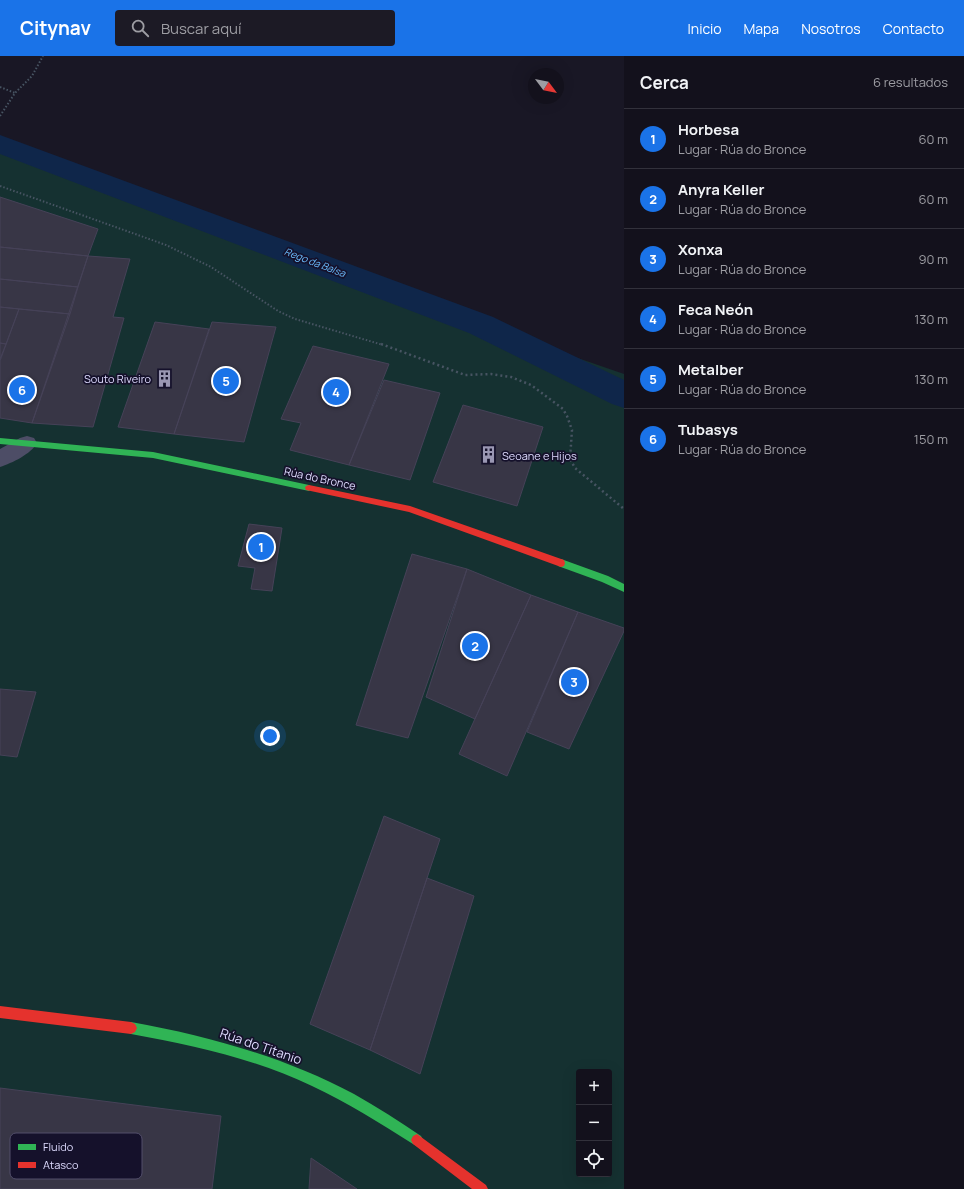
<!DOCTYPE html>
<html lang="es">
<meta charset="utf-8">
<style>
body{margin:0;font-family:Manrope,sans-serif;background:#1c1a25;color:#f1f3f6}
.controls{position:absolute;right:12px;bottom:12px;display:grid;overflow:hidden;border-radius:4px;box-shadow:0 4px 16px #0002}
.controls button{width:36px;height:36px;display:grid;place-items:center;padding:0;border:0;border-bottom:1px solid #32313b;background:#13111c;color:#f1f3f6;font:20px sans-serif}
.compass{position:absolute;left:528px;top:12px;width:36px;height:36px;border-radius:50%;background:#13111c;box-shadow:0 4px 16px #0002;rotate:122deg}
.you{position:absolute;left:270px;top:680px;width:14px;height:14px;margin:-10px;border:3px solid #fff;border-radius:50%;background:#1a73e8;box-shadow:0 0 0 6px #1a73e833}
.badge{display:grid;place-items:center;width:26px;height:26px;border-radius:50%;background:#1a73e8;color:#fff;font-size:13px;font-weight:700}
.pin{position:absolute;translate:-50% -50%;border:2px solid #fff;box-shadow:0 1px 4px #0006}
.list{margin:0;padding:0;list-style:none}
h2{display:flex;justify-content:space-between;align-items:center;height:52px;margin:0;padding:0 16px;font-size:17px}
h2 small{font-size:13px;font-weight:400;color:#9d9da3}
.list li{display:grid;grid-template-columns:26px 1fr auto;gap:12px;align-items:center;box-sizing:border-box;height:60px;padding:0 16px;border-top:1px solid #32313b}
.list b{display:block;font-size:15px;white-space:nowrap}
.list p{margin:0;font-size:13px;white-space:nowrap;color:#9d9da3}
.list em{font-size:13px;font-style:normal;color:#9d9da3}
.icon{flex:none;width:22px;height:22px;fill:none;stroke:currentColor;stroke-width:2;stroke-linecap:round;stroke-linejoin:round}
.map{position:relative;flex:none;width:624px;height:1133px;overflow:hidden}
header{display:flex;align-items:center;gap:24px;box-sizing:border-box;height:56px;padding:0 20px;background:#1a73e8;color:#fff}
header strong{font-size:19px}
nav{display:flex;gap:22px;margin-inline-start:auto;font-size:14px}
.search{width:280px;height:36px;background:#1c1a25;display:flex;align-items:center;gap:10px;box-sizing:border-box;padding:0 14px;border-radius:4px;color:#9d9da3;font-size:15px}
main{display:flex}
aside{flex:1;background:#13111c}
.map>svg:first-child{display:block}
.green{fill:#153131;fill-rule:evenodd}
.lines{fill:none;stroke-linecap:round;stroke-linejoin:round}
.river{fill:#0f264a;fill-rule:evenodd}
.building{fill:#383646;stroke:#464258}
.path-far1{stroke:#475462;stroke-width:2;stroke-dasharray:1.5 2;stroke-linecap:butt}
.path{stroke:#475462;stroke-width:2.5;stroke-dasharray:2 3;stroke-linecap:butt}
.street{fill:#4d4d66;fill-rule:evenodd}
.fast{fill:#30b455;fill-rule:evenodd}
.jam{fill:#e5322d;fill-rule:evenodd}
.labels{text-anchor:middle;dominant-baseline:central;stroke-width:3.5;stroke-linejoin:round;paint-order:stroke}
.far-water-label{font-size:10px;font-style:italic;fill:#6bbdfe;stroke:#15112b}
.poi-label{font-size:11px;fill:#dfdcff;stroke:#15112b;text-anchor:end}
.street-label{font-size:11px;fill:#dfdcff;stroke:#15112b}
.near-street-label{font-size:13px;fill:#dfdcff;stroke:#15112b}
.key{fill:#15112b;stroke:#524e6b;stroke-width:1}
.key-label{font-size:11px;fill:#dfdcff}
</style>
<header>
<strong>Citynav</strong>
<div class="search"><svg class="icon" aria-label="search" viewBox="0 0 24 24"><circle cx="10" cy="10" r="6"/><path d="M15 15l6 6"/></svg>Buscar aquí</div>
<nav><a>Inicio</a><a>Mapa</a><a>Nosotros</a><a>Contacto</a></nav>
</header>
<main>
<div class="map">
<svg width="624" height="1133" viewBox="0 0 624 1133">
<rect width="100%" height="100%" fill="#191725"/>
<!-- green -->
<path class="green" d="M 0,90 L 282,200 L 624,318 L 624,1133 L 0,1133 ZM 579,1016 L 609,1016 L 609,1118 L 579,1118 Z"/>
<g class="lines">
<!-- river -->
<path class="river" d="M 0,79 L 493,261 L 624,324 L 624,352 L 612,348 L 469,277 L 0,98 Z"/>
</g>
<!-- building -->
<path class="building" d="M 0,141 L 98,173 L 88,200 L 0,191 Z
M 0,191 L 88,200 L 78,231 L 0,223 Z
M 88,200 L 130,203 L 113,261 L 124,262 L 93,371 L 32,367 Z
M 0,223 L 78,231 L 70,258 L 0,251 Z
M 0,251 L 19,253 L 6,288 L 0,287 Z
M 19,253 L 70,258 L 32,367 L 0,362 L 0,305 Z
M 155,266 L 209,273 L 174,378 L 118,371 Z
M 212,266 L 276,271 L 244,386 L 174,378 Z
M 0,287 L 6,288 L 0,303 Z
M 313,290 L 389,308 L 349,409 L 290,394 L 301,367 L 281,363 Z
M 384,324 L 440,337 L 410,424 L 349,409 Z
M 463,349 L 543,371 L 517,450 L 433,426 Z
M 249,468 L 282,472 L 272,535 L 251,533 L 255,512 L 238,510 Z
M 412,498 L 467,513 L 408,682 L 356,669 Z
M 467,513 L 531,539 L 475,663 L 426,641 Z
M 531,539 L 578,556 L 507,720 L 459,698 Z
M 578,556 L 624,572 L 624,575 L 569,693 L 527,676 Z
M 0,633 L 36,636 L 17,701 L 0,699 Z
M 384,760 L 440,783 L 370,994 L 310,968 Z
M 427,822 L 474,840 L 420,1018 L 370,994 Z
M 0,1032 L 221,1060 L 212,1133 L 0,1133 Z
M 311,1102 L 357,1133 L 309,1133 Z"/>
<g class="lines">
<!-- path-far1 -->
<path class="path-far1" d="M 0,31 L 15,37
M 0,60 L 15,37 L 32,20 L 43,0
M 0,130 L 166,189 L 211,211 L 278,255 L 295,263 L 383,289"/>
<!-- path -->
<path class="path" d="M 381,288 L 465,319 L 491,318 L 511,321 L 531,329 L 563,353 L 567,360 L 572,374 L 570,403 L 575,412 L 624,453"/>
<!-- street -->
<path class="street" d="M 27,380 L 34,382 L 37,387 C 31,398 12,407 0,411 L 0,393 L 20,382 Z"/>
<!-- fast -->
<path class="fast" d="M 0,382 L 153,396 L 309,429 L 313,432 L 309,435 L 153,402 L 0,388 Z
M 561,503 L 608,520 L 624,528 L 624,536 L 602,526 L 558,510 L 557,507 L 558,504 Z
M 131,966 C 209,980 284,1001 354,1038 C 377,1051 399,1065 421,1080 L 423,1084 L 421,1088 L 417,1090 L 413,1088 C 380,1067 348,1047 312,1030 C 255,1003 193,989 131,978 L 127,976 L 125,972 L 127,968 Z"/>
<!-- jam -->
<path class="jam" d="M 309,429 L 410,450 L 564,504 L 565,507 L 564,510 L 561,511 L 409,456 L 306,434 L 305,432 L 306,430 Z
M 0,950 L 131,966 L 135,968 L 137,972 L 135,976 L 131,978 L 0,962 Z
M 417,1078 L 486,1129 L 488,1133 L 472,1133 L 413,1088 L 411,1084 L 413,1080 Z"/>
</g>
<!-- icons -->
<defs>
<symbol id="building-bare" viewBox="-9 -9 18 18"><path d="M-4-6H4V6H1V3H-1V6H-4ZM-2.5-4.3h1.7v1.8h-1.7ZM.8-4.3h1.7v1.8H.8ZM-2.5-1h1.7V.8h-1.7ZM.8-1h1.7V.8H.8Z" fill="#9a97b3" stroke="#15112b" stroke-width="2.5" paint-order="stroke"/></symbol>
</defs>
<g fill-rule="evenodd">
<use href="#building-bare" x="152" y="310" width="25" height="25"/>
<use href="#building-bare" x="476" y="386" width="25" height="25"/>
</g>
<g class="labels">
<!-- far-water labels -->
<g class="far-water-label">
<text transform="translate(315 206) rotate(21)">Rego da Balsa</text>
</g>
<!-- poi labels -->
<g class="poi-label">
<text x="151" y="322">Souto Riveiro</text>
<text x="502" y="399" text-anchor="start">Seoane e Hijos</text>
</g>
<!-- street labels -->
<g class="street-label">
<text transform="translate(320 422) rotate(12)">Rúa do Bronce</text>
</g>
<!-- near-street labels -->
<g class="near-street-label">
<text transform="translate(261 990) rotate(19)">Rúa do Titanio</text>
</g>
</g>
<!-- legend -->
<rect x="10" y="1077" width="132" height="46" rx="6" class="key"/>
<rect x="18" y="1088" width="18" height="6" fill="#30b455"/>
<rect x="18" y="1106" width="18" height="6" fill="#e5322d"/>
<g class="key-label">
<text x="43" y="1095">Fluido</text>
<text x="43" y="1113">Atasco</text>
</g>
</svg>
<div class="controls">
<button>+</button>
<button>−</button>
<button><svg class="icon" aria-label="locate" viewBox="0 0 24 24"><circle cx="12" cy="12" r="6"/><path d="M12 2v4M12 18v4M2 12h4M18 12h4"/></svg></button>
</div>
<svg class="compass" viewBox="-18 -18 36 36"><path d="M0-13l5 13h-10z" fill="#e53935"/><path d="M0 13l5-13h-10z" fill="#9d9da3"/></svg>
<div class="you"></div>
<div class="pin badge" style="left:261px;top:491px">1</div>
<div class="pin badge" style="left:475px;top:590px">2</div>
<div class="pin badge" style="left:574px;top:626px">3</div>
<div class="pin badge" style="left:336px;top:336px">4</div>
<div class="pin badge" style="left:226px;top:325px">5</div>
<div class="pin badge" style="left:22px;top:334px">6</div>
</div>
<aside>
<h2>Cerca<small>6 resultados</small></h2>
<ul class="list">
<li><span class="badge">1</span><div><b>Horbesa</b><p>Lugar · Rúa do Bronce</p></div><em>60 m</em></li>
<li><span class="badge">2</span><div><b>Anyra Keller</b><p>Lugar · Rúa do Bronce</p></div><em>60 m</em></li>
<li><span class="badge">3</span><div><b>Xonxa</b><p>Lugar · Rúa do Bronce</p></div><em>90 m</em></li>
<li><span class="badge">4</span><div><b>Feca Neón</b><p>Lugar · Rúa do Bronce</p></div><em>130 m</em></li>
<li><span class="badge">5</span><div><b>Metalber</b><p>Lugar · Rúa do Bronce</p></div><em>130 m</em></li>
<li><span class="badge">6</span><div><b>Tubasys</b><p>Lugar · Rúa do Bronce</p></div><em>150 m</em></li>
</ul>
</aside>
</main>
